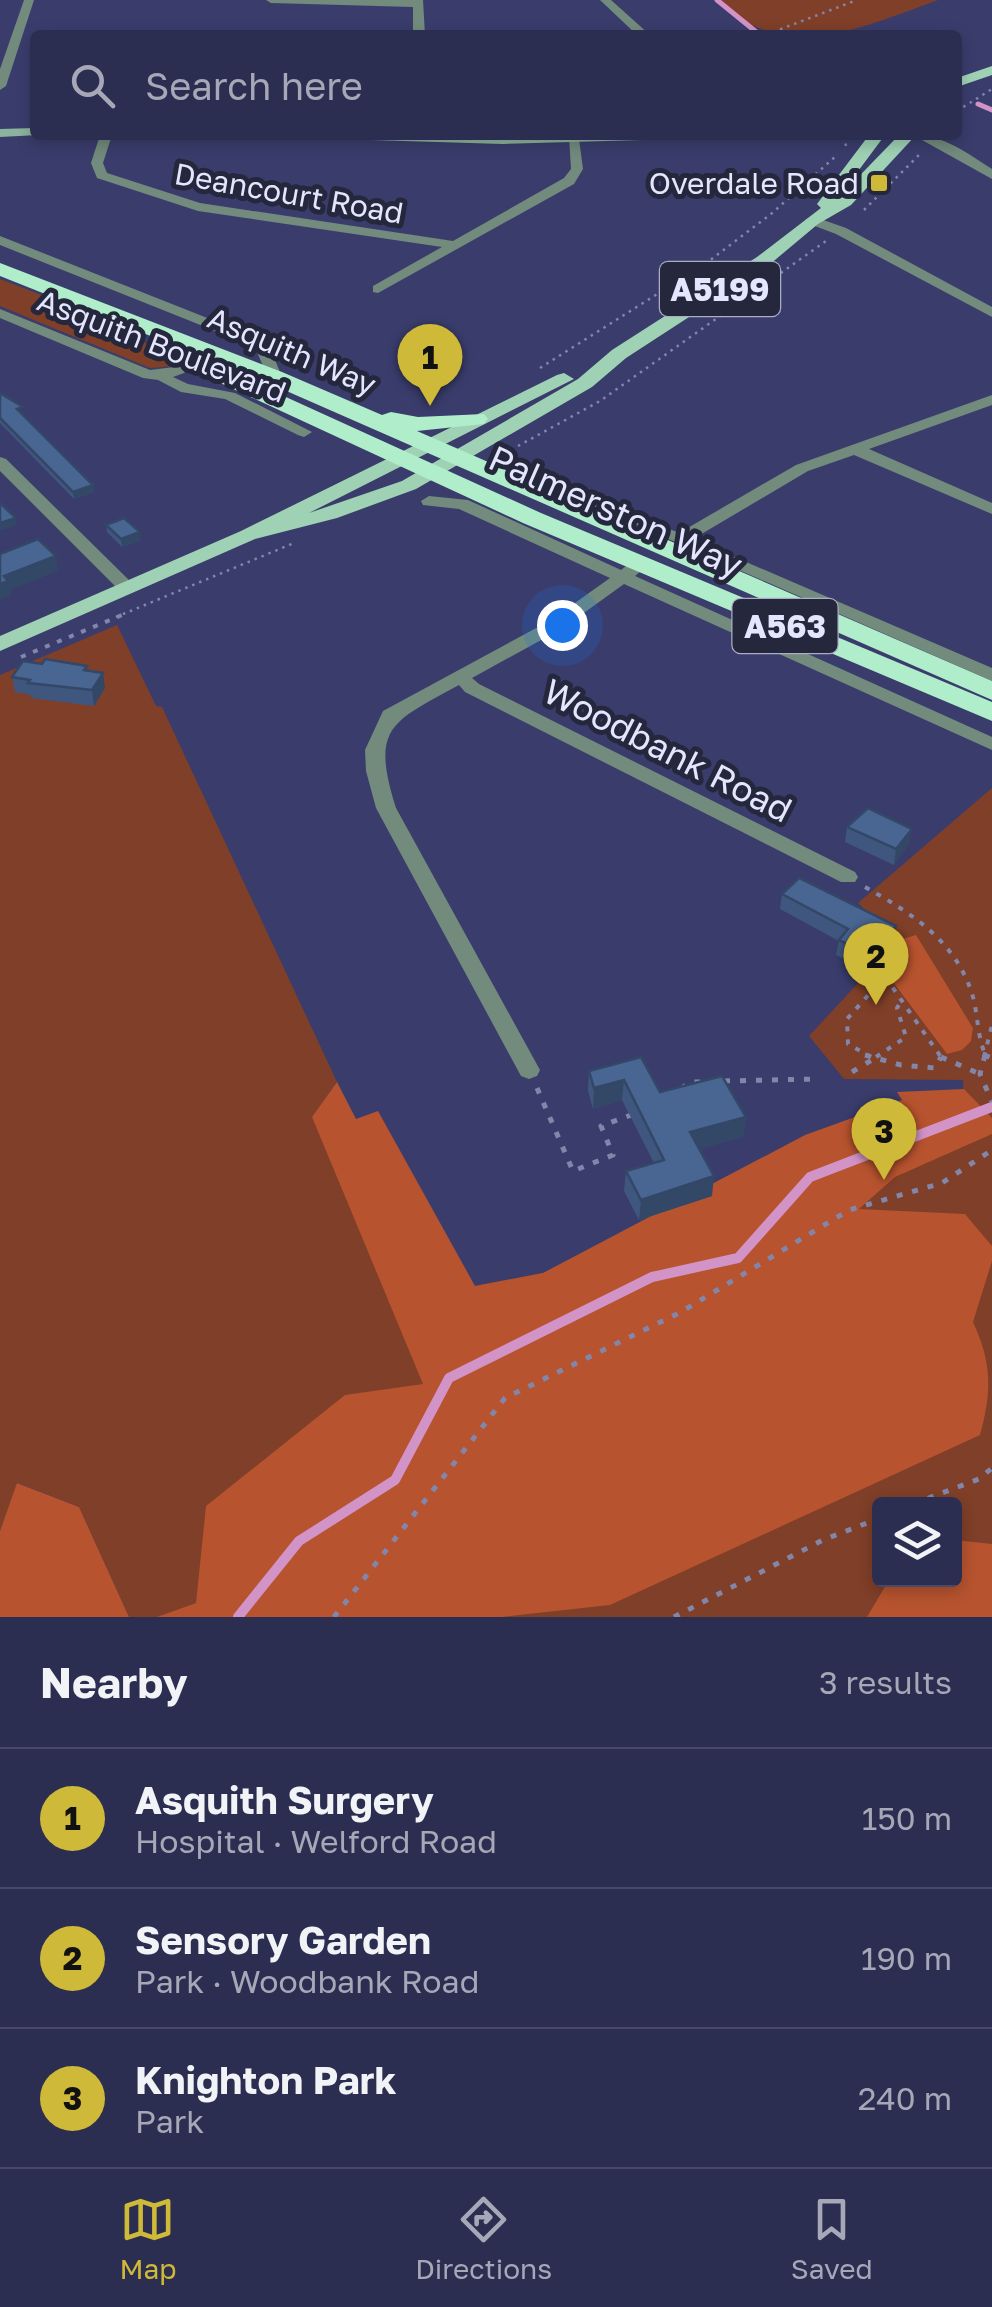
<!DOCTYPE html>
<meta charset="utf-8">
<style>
body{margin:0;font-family:"Golos Text",sans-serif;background:#383a5b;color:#f1f3f6}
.controls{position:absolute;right:30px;bottom:30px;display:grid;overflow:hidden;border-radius:10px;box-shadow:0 5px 15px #0003}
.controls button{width:90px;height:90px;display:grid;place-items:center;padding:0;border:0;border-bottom:2px solid #484a68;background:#2c2e51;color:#f1f3f6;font:50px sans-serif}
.you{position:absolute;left:562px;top:625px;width:35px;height:35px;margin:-25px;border:8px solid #fff;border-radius:50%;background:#1a73e8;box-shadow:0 0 0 15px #1a73e833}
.badge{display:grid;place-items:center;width:65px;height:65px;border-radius:50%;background:#ceb938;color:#111;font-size:32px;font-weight:700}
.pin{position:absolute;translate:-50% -82px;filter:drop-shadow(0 2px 5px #0008)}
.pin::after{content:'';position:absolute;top:52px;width:35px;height:30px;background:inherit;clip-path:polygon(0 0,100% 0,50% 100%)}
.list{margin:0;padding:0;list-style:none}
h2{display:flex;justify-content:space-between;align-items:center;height:130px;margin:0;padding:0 40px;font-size:42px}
h2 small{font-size:32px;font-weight:400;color:#a6a8b7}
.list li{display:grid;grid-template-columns:65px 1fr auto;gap:30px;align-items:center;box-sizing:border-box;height:140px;padding:0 40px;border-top:2px solid #484a68}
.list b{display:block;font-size:38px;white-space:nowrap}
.list p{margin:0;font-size:32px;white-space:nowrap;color:#a6a8b7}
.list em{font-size:32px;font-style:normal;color:#a6a8b7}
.icon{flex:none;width:55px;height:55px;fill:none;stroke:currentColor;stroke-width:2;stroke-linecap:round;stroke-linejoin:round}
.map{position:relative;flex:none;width:992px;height:1617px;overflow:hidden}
.search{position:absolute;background:#2c2e51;box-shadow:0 5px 15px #0003;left:30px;right:30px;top:30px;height:110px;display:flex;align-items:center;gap:25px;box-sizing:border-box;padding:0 35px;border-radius:10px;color:#a6a8b7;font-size:38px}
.sheet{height:550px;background:#2c2e51}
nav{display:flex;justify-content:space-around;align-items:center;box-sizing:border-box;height:140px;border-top:2px solid #484a68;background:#2c2e51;font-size:28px;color:#a6a8b7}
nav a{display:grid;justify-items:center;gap:5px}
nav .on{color:#ceb938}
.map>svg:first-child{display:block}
.green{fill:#7f3f28;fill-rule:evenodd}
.forest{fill:#b7532f}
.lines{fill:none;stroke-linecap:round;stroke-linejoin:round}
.stream-far1{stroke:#d293c7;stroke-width:5}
.stream{stroke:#d293c7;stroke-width:10}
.path-far2{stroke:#8386ab;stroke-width:2.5;stroke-dasharray:2.5 5;stroke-linecap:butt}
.path-far1{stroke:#8386ab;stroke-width:4;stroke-dasharray:5 8;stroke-linecap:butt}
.path{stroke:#8386ab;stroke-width:5;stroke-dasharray:6 10;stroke-linecap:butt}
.street{fill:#728b7d;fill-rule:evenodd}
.secondary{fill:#8cb39d;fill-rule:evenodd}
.primary{fill:#9fd2b5;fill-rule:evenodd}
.highway{fill:#b0eecb;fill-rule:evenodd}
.wall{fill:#3f577e}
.shaded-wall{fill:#334766}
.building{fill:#496592;stroke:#334766;stroke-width:2.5}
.poi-dot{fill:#ceb938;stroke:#25273c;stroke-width:4}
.labels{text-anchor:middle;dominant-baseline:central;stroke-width:10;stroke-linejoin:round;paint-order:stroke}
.far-poi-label{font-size:30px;fill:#e3e6fe;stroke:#25273c;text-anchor:end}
.far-street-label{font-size:30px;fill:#e3e6fe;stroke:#25273c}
.shield{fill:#25273c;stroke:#aaadc4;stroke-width:2.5}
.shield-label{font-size:32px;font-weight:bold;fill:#e3e6fe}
.street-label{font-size:35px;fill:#e3e6fe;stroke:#25273c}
</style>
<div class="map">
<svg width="992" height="1617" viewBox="0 0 992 1617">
<rect width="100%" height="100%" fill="#3a3d6c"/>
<!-- green -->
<path class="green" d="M 720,0 L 938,0 C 866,26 781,67 720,0 Z
M 0,279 L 91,314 L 177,360 L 178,366 L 150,368 L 0,306 Z
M 117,625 L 156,706 L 162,707 L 337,1082 L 312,1118 L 475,1286 L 543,1273 L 587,1252 L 964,1107 L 963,1080 L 844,1079 L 809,1036 L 898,940 L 858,903 L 992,788 L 992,1617 L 129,1617 L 79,1507 L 18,1483 L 0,1531 L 0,675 ZM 880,1504 L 954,1504 L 954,1580 L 880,1580 Z"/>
<!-- forest -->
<path class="forest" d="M 916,935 L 973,1028 L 971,1041 L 962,1050 L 947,1054 L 884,970 L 899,940 Z
M 337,1082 L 356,1119 L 378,1111 L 475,1286 L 543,1273 L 805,1135 L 902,1100 L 897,1092 L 964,1089 L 992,1118 L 992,1134 L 895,1177 L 859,1209 L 965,1214 L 992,1246 L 992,1261 L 973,1322 C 992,1363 992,1391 980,1435 L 610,1605 L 502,1617 L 157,1617 L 196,1603 L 206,1506 L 345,1395 L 423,1384 L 312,1117 Z
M 17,1483 L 79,1507 L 129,1617 L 0,1617 L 0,1531 Z
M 955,1540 L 992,1544 L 992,1617 L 867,1617 L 889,1580 L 954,1580 Z"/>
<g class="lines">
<!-- stream-far1 -->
<path class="stream-far1" d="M 717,0 L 760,35
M 978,104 L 992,110"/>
<!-- stream -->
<path class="stream" d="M 238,1617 L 299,1541 L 395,1480 L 449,1378 L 652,1277 L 738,1258 L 810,1177 L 992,1107"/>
<!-- path-far2 -->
<path class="path-far2" d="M 787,35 L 781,29 L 857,0
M 957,111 L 992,89
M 846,146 L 844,137 L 854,135
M 864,210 L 920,154
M 540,368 L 705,264 L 771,214 L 836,156
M 518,446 L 600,401 L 826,241
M 116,617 L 294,543"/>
<!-- path-far1 -->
<path class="path-far1" d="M 21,657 L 122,615
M 865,887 C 913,914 957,942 973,997 C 978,1015 978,1044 987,1057
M 871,1057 L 848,1044 L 847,1019 L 879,983 L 888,981 L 941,1057
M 876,1057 L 906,1037 L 897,1008 L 901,1001
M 984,1057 L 992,1025"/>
<!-- path -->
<path class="path" d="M 865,1055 L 901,1065 L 935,1068 L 941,1057
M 984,1055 L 992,1058
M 985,1055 L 980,1074 L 992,1102
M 941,1057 L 980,1074
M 852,1072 L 880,1055
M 724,1081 L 816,1079
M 537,1088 L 573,1171 L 613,1155 L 601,1126 L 634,1114
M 681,1089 L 689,1082 L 704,1082
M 913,1504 L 979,1479 L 992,1468
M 334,1617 L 505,1398 L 681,1312 L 849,1210 L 942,1183 L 992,1150
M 674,1617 L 823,1540 L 880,1518"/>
<!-- street -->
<path class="street" d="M 24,0 L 34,0 L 6,86 L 0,90 L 0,69 Z
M 266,0 L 423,0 L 425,35 L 413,35 L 413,7 L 271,3 Z
M 600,0 L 611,0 L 650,35 L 637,35 Z
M 100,135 L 112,135 L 103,163 L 107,173 L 200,203 L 453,241 L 564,178 L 571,169 L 569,136 L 579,139 L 583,169 L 574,184 L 378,293 L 373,292 L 373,286 L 442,247 L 198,211 L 97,178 L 91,163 Z
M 913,135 C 944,135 967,153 992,169 L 992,179 Z
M 812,216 L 846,228 L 992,307 L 992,317 L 836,234 L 807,223 L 805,220 Z
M 0,236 L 258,338 L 271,350 L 282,377 L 274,382 L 269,380 L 257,352 L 248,344 L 0,245 Z
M 0,309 L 150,370 L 174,367 L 186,356 L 196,356 L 198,359 L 184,373 L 173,377 L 188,384 L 235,393 L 312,432 L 304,437 L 298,435 L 225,399 L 181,392 L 158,380 L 143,378 L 0,318 Z
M 992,395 L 992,405 L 869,449 L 992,503 L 992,514 L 854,455 L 808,471 L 693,539 L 992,668 L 992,681 L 552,488 L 560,483 L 566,485 L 679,533 L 796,465 Z
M 0,457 L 6,459 L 133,584 L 136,588 L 133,592 L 121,592 L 0,471 Z
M 429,496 L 468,500 L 621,570 L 634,560 L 646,560 L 649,564 L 635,576 L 992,737 L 992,750 L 624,584 L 563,628 L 472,678 L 479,684 L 855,872 L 858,877 L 855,882 L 841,882 L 465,692 L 459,685 C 392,722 370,726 396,808 L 540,1070 L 537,1076 L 529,1079 L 521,1076 L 376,808 L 366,771 L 365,750 L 383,711 L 551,620 L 610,578 L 459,509 L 423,505 L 421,501 Z"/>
<!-- secondary -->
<path class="secondary" d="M 35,128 L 35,135 L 38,135 L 0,137 L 0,129 Z
M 332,135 L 684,135 L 678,139 L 503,144 L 338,139 Z"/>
<!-- primary -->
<path class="primary" d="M 992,66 L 992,75 L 957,87 L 957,78 Z
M 869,135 L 885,135 L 838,198 L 899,135 L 916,135 L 851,205 L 818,224 L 769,265 L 626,358 L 592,387 L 416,489 L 337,518 L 255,539 L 0,651 L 0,636 L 241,531 L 557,375 L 564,373 L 574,379 L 309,513 L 402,481 L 578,379 L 612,350 L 757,257 L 821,208 L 817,204 Z"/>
<!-- highway -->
<path class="highway" d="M 0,263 L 282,372 L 382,415 L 391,412 L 418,417 L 484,414 L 488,419 L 484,424 L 417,431 L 992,681 L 992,700 L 266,382 L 0,276 Z
M 222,368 L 541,513 L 992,702 L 992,721 L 523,523 L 214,380 L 211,375 L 214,370 Z"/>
</g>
<!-- wall -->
<path class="wall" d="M 0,393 L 24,414 L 23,415 L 94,492 L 74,499 L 0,423 Z
M 106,525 L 141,540 L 122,547 L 107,532 Z
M 88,671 L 105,688 L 94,706 L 31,698 L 31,695 L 15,692 L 12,677 Z
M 847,827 L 909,844 L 894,865 L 845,842 Z
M 782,894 L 893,941 L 869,971 L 836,955 L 839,941 L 780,909 Z
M 641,1057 L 660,1092 L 746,1117 L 743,1137 L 699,1149 L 712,1196 L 639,1220 L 624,1191 L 626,1171 L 654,1163 L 622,1100 L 593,1109 L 588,1091 L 589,1071 Z"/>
<!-- shaded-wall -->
<path class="shaded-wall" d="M 93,485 L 94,492 L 74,499 L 73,492 Z
M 16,518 L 17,525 L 0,531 L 0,523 Z
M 140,532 L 141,540 L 122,547 L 121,539 Z
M 56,556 L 58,571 L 10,590 L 11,596 L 0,600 L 0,584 L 4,576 Z
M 103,673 L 105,688 L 94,706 L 92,690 Z
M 912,829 L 909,844 L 894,865 L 896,849 Z
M 896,926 L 893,941 L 869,971 L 872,956 Z
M 624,1080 L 622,1100 L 593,1109 L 594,1088 Z
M 746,1117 L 743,1137 L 688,1153 L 690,1132 Z
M 714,1176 L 712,1196 L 639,1220 L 641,1200 Z"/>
<!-- building -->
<path class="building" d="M 0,393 L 23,407 L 17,409 L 93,485 L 73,492 L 0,418 Z
M 0,503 L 16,518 L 0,523 Z
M 124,518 L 140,532 L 121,539 L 106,525 Z
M 38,539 L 56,556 L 4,576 L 8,581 L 0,584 L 0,554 Z
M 45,659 L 87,666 L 84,670 L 103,673 L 92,690 L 28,683 L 30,680 L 12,677 L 23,661 L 42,664 Z
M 868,808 L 912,829 L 896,849 L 847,827 Z
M 799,878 L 896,926 L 872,956 L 839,940 L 848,929 L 782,894 Z
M 641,1057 L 660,1092 L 722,1076 L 746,1117 L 690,1132 L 714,1176 L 641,1200 L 626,1171 L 664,1160 L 624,1080 L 594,1088 L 589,1071 Z"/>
<!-- markers -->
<rect class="poi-dot" x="869" y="173" width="20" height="20" rx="5"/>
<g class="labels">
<!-- far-poi labels -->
<g class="far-poi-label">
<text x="859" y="183">Overdale Road</text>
</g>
<!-- far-street labels -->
<g class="far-street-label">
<text transform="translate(289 193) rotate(10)">Deancourt Road</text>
<text transform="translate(162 346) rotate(21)">Asquith Boulevard</text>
<text transform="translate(292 351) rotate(23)">Asquith Way</text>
</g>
<!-- shield labels -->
<g class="shield">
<rect x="660" y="262" width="120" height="54" rx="8"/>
<rect x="732.5" y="599" width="105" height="54" rx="8"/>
</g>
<g class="shield-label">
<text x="720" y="289">A5199</text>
<text x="785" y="626">A563</text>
</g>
<!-- street labels -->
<g class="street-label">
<text transform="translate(616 511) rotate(24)">Palmerston Way</text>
<text transform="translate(668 750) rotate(27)">Woodbank Road</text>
</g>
</g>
</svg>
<div class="controls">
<button><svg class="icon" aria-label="layers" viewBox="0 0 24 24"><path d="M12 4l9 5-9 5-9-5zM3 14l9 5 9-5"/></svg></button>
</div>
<div class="you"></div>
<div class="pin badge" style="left:430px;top:406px">1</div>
<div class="pin badge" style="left:876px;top:1005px">2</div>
<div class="pin badge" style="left:884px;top:1180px">3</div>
<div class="search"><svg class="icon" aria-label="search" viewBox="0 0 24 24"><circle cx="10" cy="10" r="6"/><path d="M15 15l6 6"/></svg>Search here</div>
</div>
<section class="sheet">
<h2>Nearby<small>3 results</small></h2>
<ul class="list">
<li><span class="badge">1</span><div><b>Asquith Surgery</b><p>Hospital · Welford Road</p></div><em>150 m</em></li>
<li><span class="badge">2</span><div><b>Sensory Garden</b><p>Park · Woodbank Road</p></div><em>190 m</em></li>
<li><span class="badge">3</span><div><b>Knighton Park</b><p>Park</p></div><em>240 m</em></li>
</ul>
</section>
<nav>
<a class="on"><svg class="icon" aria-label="map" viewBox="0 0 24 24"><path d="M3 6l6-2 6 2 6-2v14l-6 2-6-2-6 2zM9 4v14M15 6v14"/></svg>Map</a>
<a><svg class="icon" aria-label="directions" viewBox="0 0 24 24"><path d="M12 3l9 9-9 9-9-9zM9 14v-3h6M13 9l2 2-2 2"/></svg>Directions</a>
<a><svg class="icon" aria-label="saved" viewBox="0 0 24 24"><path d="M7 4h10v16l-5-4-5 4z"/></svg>Saved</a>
</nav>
